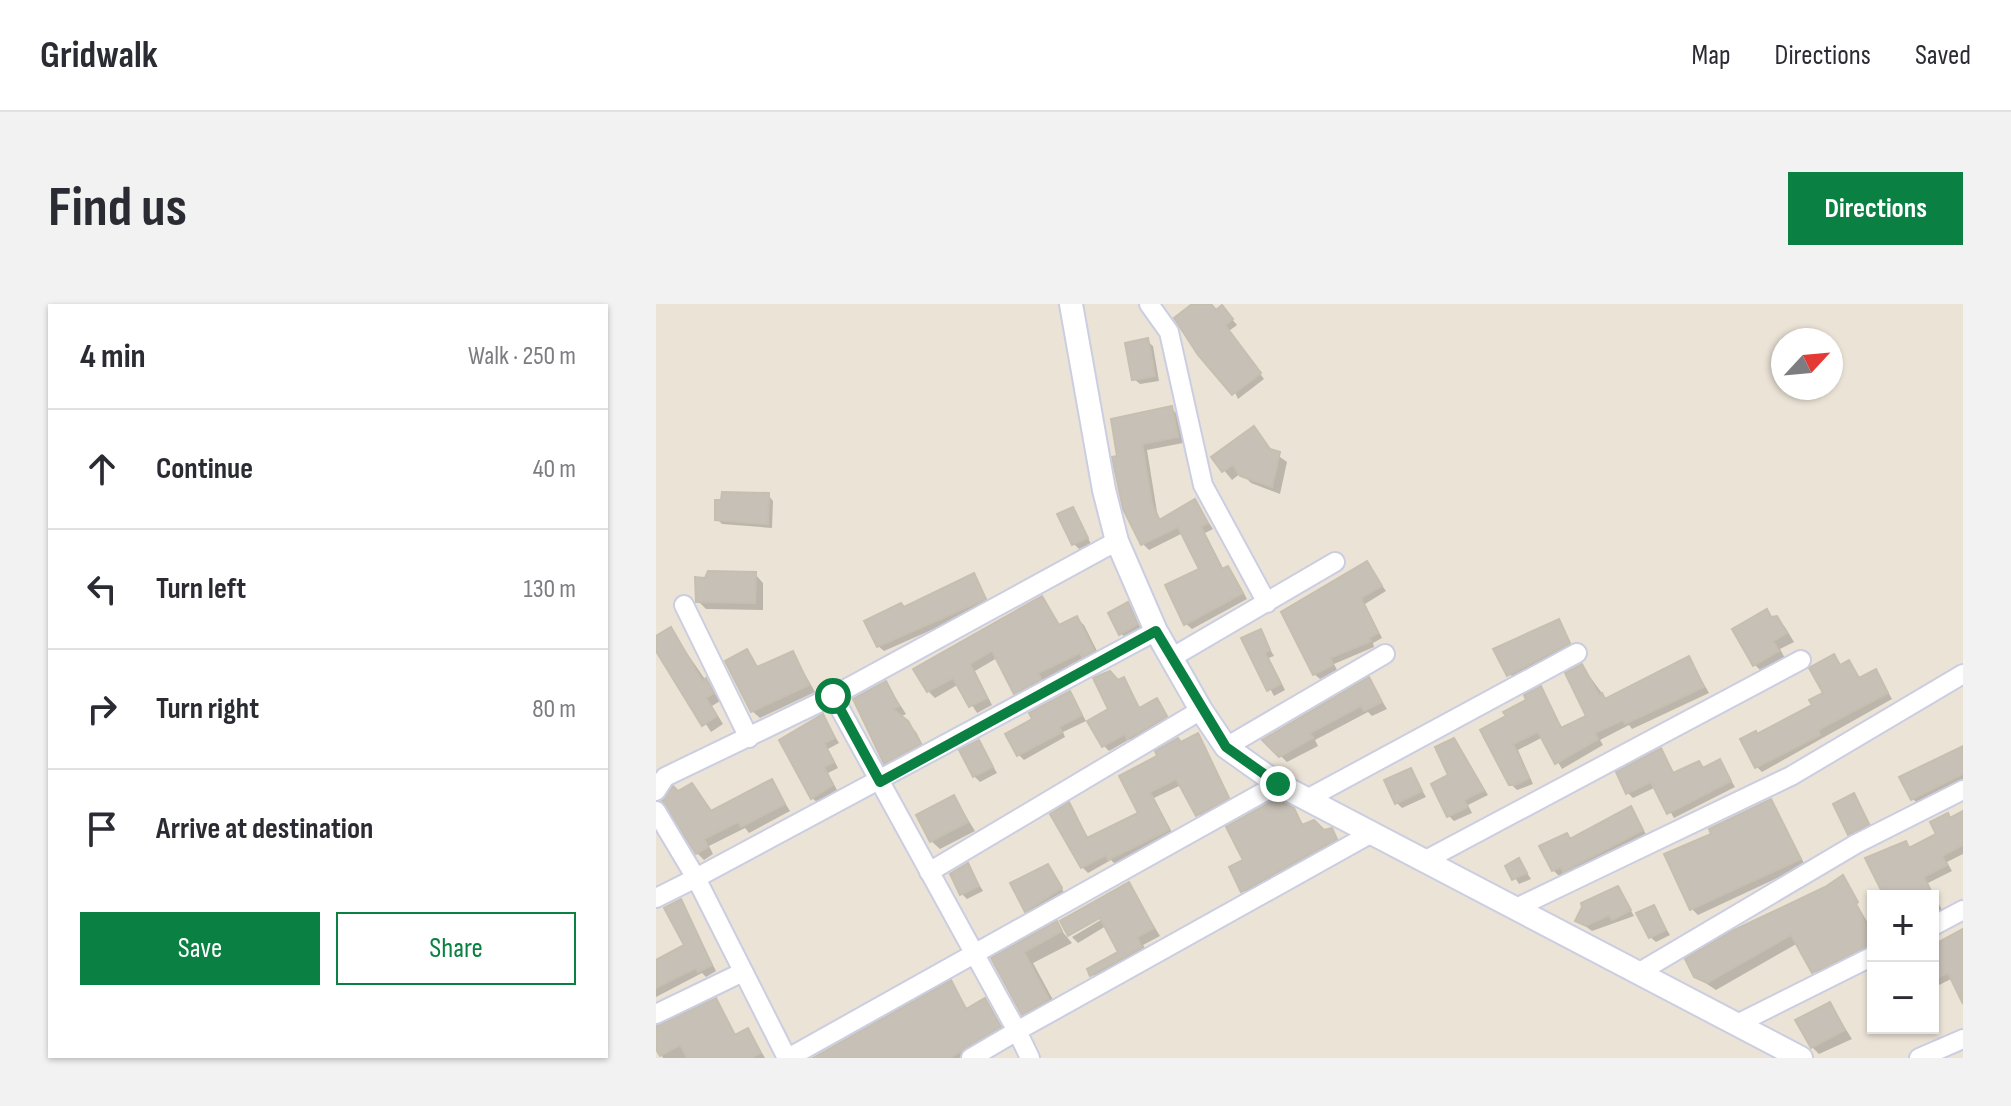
<!DOCTYPE html>
<meta charset="utf-8">
<style>
body{margin:0;font-family:"Sofia Sans Condensed",sans-serif;background:#f2f2f3;color:#2b2b33}
.controls{position:absolute;right:24px;bottom:24px;display:grid;overflow:hidden;border-radius:0px;box-shadow:0 2px 6px #0004}
.controls button{width:72px;height:72px;display:grid;place-items:center;padding:0;border:0;border-bottom:2px solid #e1e1e2;background:#fff;color:#2b2b33;font:40px sans-serif}
.compass{position:absolute;left:1115px;top:24px;width:72px;height:72px;border-radius:50%;background:#fff;box-shadow:0 2px 6px #0004;rotate:64deg}
.stop{position:absolute;width:24px;height:24px;margin:-18px;border:6px solid #0b8043;border-radius:50%;background:#fff}
.stop.end{background:#0b8043;border-color:#fff;box-shadow:0 2px 8px #0008}
.list{margin:0;padding:0;list-style:none}
h2{display:flex;justify-content:space-between;align-items:center;height:104px;margin:0;padding:0 32px;font-size:34px}
h2 small{font-size:26px;font-weight:400;color:#7c7c81}
.list li{display:grid;grid-template-columns:52px 1fr auto;gap:24px;align-items:center;box-sizing:border-box;height:120px;padding:0 32px;border-top:2px solid #e1e1e2}
.list b{display:block;font-size:30px;white-space:nowrap}
.list em{font-size:26px;font-style:normal;color:#7c7c81}
.actions{display:flex;gap:16px;padding:24px 32px}
.actions a{flex:1;padding:18px 0;border:2px solid #0b8043;border-radius:0px;text-align:center;font-size:28px;color:#0b8043}
.actions .main{background:#0b8043;color:#fff}
.icon{flex:none;width:44px;height:44px;fill:none;stroke:currentColor;stroke-width:2;stroke-linecap:round;stroke-linejoin:round}
.map{position:relative;flex:none;width:1307px;height:754px;overflow:hidden;border-radius:0px}
header{display:flex;align-items:center;gap:48px;box-sizing:border-box;height:112px;padding:0 40px;background:#fff;border-bottom:2px solid #e1e1e2}
header strong{font-size:38px}
nav{display:flex;gap:44px;margin-inline-start:auto;font-size:28px}
.intro{display:flex;align-items:center;justify-content:space-between;box-sizing:border-box;height:192px;padding:0 48px}
h1{margin:0;font-size:56px}
.button{padding:20px 36px;border-radius:0px;background:#0b8043;color:#fff;font-size:28px;font-weight:700}
main{display:flex;gap:48px;padding:0 48px}
aside{flex:1;background:#fff;border-radius:0px;box-shadow:0 2px 6px #0004}
.map>svg:first-child{display:block}
.shadow{fill:#0003}
.building{fill:#c6c0b6;stroke:#c6bfb0;stroke-width:2}
.lines{fill:none;stroke-linecap:round;stroke-linejoin:round}
.minor-casing{stroke:#cbcee2;stroke-width:22}
.tertiary-casing{stroke:#cbcee2;stroke-width:26}
.minor{stroke:#fff;stroke-width:18}
.tertiary{stroke:#fff;stroke-width:22}
.route{stroke:#0b8043;stroke-width:10}
</style>
<header>
<strong>Gridwalk</strong>
<nav><a>Map</a><a>Directions</a><a>Saved</a></nav>
</header>
<div class="intro"><h1>Find us</h1><a class="button">Directions</a></div>
<main>
<aside>
<h2>4 min<small>Walk · 250 m</small></h2>
<ul class="list">
<li><svg class="icon" aria-label="ahead" viewBox="0 0 24 24"><path d="M12 20V5M6 11l6-6 6 6"/></svg><div><b>Continue</b></div><em>40 m</em></li>
<li><svg class="icon" aria-label="left" viewBox="0 0 24 24"><path d="M17 20v-9H6M10 6l-5 5 5 5"/></svg><div><b>Turn left</b></div><em>130 m</em></li>
<li><svg class="icon" aria-label="right" viewBox="0 0 24 24"><path d="M7 20v-9h11M14 6l5 5-5 5"/></svg><div><b>Turn right</b></div><em>80 m</em></li>
<li><svg class="icon" aria-label="arrive" viewBox="0 0 24 24"><path d="M6 21V4h12l-3 4 3 4H6"/></svg><div><b>Arrive at destination</b></div></li>
</ul>
<div class="actions"><a class="main">Save</a><a>Share</a></div>
</aside>
<div class="map">
<svg width="1307" height="754" viewBox="0 0 1307 754">
<rect width="100%" height="100%" fill="#ebe3d6"/>
<!-- shadow -->
<path class="shadow" d="M 540,0 L 554,0 L 560,8 L 571,9 L 581,21 L 573,27 L 608,75 L 582,95 Z
M 491,37 L 497,42 L 503,77 L 484,80 L 478,75 Z
M 515,104 L 521,110 L 527,139 L 491,146 L 501,208 L 505,217 L 539,198 L 557,225 L 549,229 L 568,266 L 572,265 L 577,270 L 591,295 L 536,325 L 530,320 L 545,266 L 527,229 L 493,246 L 487,240 L 469,204 L 464,183 L 457,117 Z
M 598,125 L 617,148 L 631,158 L 624,190 L 595,179 L 585,169 L 576,176 L 558,154 Z
M 112,191 L 117,197 L 116,224 L 66,220 L 61,215 Z
M 417,205 L 435,240 L 423,245 L 418,240 Z
M 710,259 L 730,287 L 709,300 L 726,334 L 717,339 L 718,343 L 678,360 L 681,366 L 664,375 L 658,370 Z
M 99,270 L 107,279 L 107,306 L 50,305 L 42,297 Z
M 317,272 L 334,300 L 228,347 L 222,342 L 249,305 Z
M 386,294 L 405,323 L 421,315 L 428,321 L 444,353 L 430,355 L 388,376 L 390,382 L 366,395 L 341,354 L 319,367 L 336,401 L 321,409 L 303,380 L 279,394 L 272,387 Z
M 472,301 L 486,326 L 470,335 L 465,329 Z
M 1110,308 L 1129,323 L 1138,338 L 1124,345 L 1130,356 L 1107,369 L 1099,361 Z
M 902,318 L 918,345 L 858,376 L 840,346 Z
M 15,326 L 64,397 L 56,402 L 67,420 L 55,428 L 0,342 L 0,334 Z
M 604,328 L 618,352 L 613,354 L 629,386 L 618,392 L 588,335 Z
M 91,347 L 103,365 L 137,349 L 159,388 L 104,414 L 96,407 Z
M 1177,352 L 1185,363 L 1192,359 L 1204,376 L 1220,368 L 1236,395 L 1106,468 L 1101,463 L 1102,432 L 1158,401 L 1170,390 Z
M 1033,354 L 1053,389 L 976,425 L 973,421 L 944,436 L 947,441 L 906,465 L 887,433 L 862,446 L 877,480 L 861,486 L 855,480 L 852,413 L 884,385 L 907,425 L 933,412 L 926,362 L 951,396 Z
M 467,376 L 485,405 L 501,396 L 515,418 L 478,439 L 474,435 L 453,447 L 448,442 L 455,406 Z
M 713,376 L 731,405 L 716,412 L 712,408 L 659,436 L 662,442 L 631,458 L 609,437 Z
M 230,379 L 250,410 L 244,413 L 260,428 L 271,449 L 238,467 L 229,458 Z
M 414,389 L 430,417 L 407,428 L 409,433 L 368,456 L 362,450 L 379,416 Z
M 167,413 L 183,439 L 172,445 L 182,464 L 172,469 L 181,486 L 162,499 L 156,494 Z
M 542,431 L 577,500 L 548,517 L 525,481 L 498,494 L 518,532 L 460,561 L 455,556 L 432,569 L 426,563 L 413,501 L 433,535 L 485,510 L 504,453 Z
M 323,438 L 341,469 L 324,478 L 318,472 Z
M 1005,447 L 1019,470 L 1043,459 L 1049,465 L 1064,458 L 1079,483 L 1018,514 L 1000,483 L 977,494 L 972,489 Z
M 1307,450 L 1307,478 L 1262,500 L 1257,495 Z
M 814,461 L 832,491 L 812,501 L 816,509 L 798,517 L 793,512 Z
M 754,466 L 770,493 L 746,504 L 741,499 Z
M 116,478 L 134,507 L 93,529 L 89,524 L 53,542 L 57,550 L 48,556 L 41,549 L 36,482 L 56,508 Z
M 1198,492 L 1217,525 L 1199,535 L 1194,530 Z
M 298,493 L 319,527 L 284,545 L 275,537 Z
M 1115,497 L 1149,561 L 1042,611 L 1036,605 L 1058,531 Z
M 975,505 L 991,532 L 914,572 L 910,568 L 903,572 L 897,566 L 910,531 L 916,536 Z
M 637,506 L 649,523 L 668,528 L 675,526 L 686,541 L 593,593 L 575,564 L 590,557 Z
M 1307,509 L 1307,550 L 1291,558 L 1296,567 L 1272,579 L 1287,608 L 1277,614 L 1277,592 L 1230,592 L 1250,540 L 1255,545 L 1283,530 Z
M 863,557 L 875,575 L 863,580 L 852,562 Z
M 311,561 L 327,587 L 311,595 L 306,590 Z
M 392,562 L 409,590 L 375,612 L 370,607 Z
M 1186,574 L 1217,628 L 1217,651 L 1165,675 L 1142,639 L 1060,686 L 1039,672 Z
M 473,581 L 504,632 L 487,641 L 493,651 L 444,679 L 433,666 L 465,649 L 450,622 L 422,639 L 416,633 L 453,611 Z
M 962,585 L 978,612 L 936,627 L 921,616 Z
M 24,597 L 60,667 L 50,673 L 46,669 L 0,693 L 0,658 L 31,642 Z
M 997,603 L 1014,631 L 1000,638 L 994,633 Z
M 400,620 L 416,639 L 377,659 L 403,707 L 379,721 L 367,709 L 337,655 Z
M 1307,633 L 1307,696 L 1295,675 L 1277,684 L 1277,649 Z
M 295,679 L 312,706 L 329,697 L 349,728 L 311,754 L 278,754 Z
M 59,697 L 80,732 L 92,726 L 109,754 L 7,754 L 0,740 L 0,723 Z
M 1174,700 L 1196,735 L 1163,750 L 1154,741 Z"/>
<!-- building -->
<path class="building" d="M 536,0 L 555,0 L 560,6 L 566,1 L 577,15 L 569,21 L 605,69 L 576,91 L 542,51 L 518,14 Z
M 492,34 L 499,72 L 476,76 L 469,39 Z
M 516,102 L 522,133 L 486,140 L 496,200 L 503,216 L 539,195 L 552,219 L 545,223 L 566,265 L 572,262 L 587,289 L 528,321 L 509,281 L 543,265 L 522,223 L 485,241 L 467,205 L 456,153 L 461,152 L 455,115 Z
M 598,122 L 614,145 L 624,148 L 616,183 L 584,172 L 577,161 L 566,168 L 555,153 Z
M 66,188 L 113,189 L 112,220 L 59,216 L 59,196 L 65,196 Z
M 417,203 L 432,234 L 416,241 L 401,210 Z
M 711,257 L 726,282 L 705,294 L 722,329 L 713,334 L 715,337 L 674,354 L 677,361 L 657,371 L 625,308 Z
M 52,267 L 100,268 L 99,299 L 40,298 L 39,273 L 49,274 Z
M 318,269 L 330,295 L 221,343 L 208,317 L 245,299 L 248,303 Z
M 386,292 L 403,321 L 421,312 L 438,346 L 426,353 L 424,349 L 382,369 L 385,375 L 358,390 L 336,347 L 314,360 L 331,394 L 313,403 L 297,374 L 271,388 L 257,365 Z
M 472,298 L 482,320 L 463,331 L 452,309 Z
M 1111,305 L 1115,313 L 1121,312 L 1131,329 L 1117,337 L 1123,347 L 1097,362 L 1076,325 Z
M 903,315 L 914,339 L 851,372 L 837,345 Z
M 15,323 L 46,377 L 50,374 L 58,389 L 50,394 L 61,412 L 46,422 L 0,347 L 0,332 Z
M 605,325 L 614,346 L 609,349 L 625,380 L 611,387 L 585,334 Z
M 91,345 L 101,363 L 137,347 L 153,381 L 95,408 L 69,357 Z
M 1178,350 L 1184,361 L 1193,356 L 1203,374 L 1220,365 L 1232,389 L 1162,426 L 1164,431 L 1099,464 L 1084,435 L 1100,427 L 1101,430 L 1156,401 L 1153,396 L 1167,389 L 1153,364 Z
M 1033,352 L 1048,383 L 969,420 L 967,416 L 939,429 L 942,435 L 899,460 L 882,428 L 857,440 L 873,474 L 859,481 L 853,481 L 824,426 L 850,412 L 847,408 L 870,396 L 868,391 L 885,382 L 905,424 L 930,412 L 909,369 L 926,360 L 943,391 L 946,389 L 949,395 Z
M 454,367 L 462,376 L 468,373 L 483,404 L 501,394 L 511,412 L 471,435 L 469,430 L 446,443 L 431,417 L 452,405 L 437,374 Z
M 713,373 L 726,398 L 708,407 L 705,402 L 654,429 L 657,434 L 623,453 L 606,436 Z
M 230,377 L 243,402 L 237,405 L 252,417 L 265,440 L 228,460 L 197,395 Z
M 414,387 L 426,411 L 403,423 L 406,428 L 361,452 L 349,430 L 376,415 L 373,409 Z
M 167,410 L 179,434 L 168,439 L 178,458 L 168,463 L 177,481 L 155,495 L 123,436 Z
M 542,429 L 573,494 L 540,512 L 520,475 L 494,488 L 513,526 L 452,556 L 450,551 L 425,564 L 394,510 L 413,498 L 431,534 L 482,509 L 463,472 L 501,452 L 499,447 L 522,434 L 525,438 Z
M 798,434 L 828,486 L 808,496 L 812,503 L 791,513 L 775,480 L 792,471 L 779,443 Z
M 323,436 L 337,463 L 317,473 L 303,446 Z
M 1307,442 L 1307,470 L 1255,496 L 1243,473 Z
M 1005,444 L 1017,469 L 1043,457 L 1047,464 L 1064,455 L 1075,477 L 1011,510 L 995,478 L 970,490 L 960,468 Z
M 755,464 L 766,487 L 739,500 L 728,476 Z
M 116,475 L 129,500 L 85,523 L 82,518 L 48,535 L 52,543 L 40,550 L 6,497 L 17,482 L 22,487 L 36,479 L 55,507 Z
M 1198,489 L 1213,520 L 1192,531 L 1177,500 Z
M 298,491 L 312,518 L 274,538 L 260,511 Z
M 620,495 L 638,504 L 646,521 L 658,516 L 668,526 L 676,524 L 681,535 L 585,588 L 573,563 L 587,556 L 570,523 Z
M 1115,495 L 1145,555 L 1034,606 L 1008,550 L 1055,530 L 1053,525 Z
M 975,502 L 987,526 L 907,568 L 905,563 L 896,567 L 883,542 L 911,529 L 914,535 Z
M 1307,507 L 1307,541 L 1286,552 L 1291,561 L 1268,573 L 1277,592 L 1228,592 L 1209,554 L 1250,537 L 1253,544 L 1280,530 L 1274,518 L 1292,509 L 1294,514 Z
M 863,554 L 871,569 L 856,576 L 849,562 Z
M 312,559 L 323,582 L 304,591 L 294,570 Z
M 392,560 L 406,584 L 369,608 L 354,579 Z
M 1187,571 L 1202,598 L 1200,600 L 1217,633 L 1217,640 L 1156,669 L 1135,631 L 1051,679 L 1038,673 L 1029,655 L 1074,628 L 1169,583 Z
M 473,578 L 498,624 L 481,633 L 486,643 L 434,672 L 431,665 L 462,648 L 444,614 L 412,632 L 404,617 Z
M 962,582 L 975,606 L 956,616 L 953,611 L 930,622 L 919,617 L 926,603 L 925,599 Z
M 25,595 L 56,661 L 42,668 L 40,664 L 0,684 L 0,656 L 28,641 L 8,604 Z
M 998,601 L 1010,626 L 993,634 L 980,609 Z
M 401,617 L 406,627 L 368,648 L 393,695 L 366,711 L 335,654 Z
M 1307,625 L 1307,700 L 1292,669 L 1277,676 L 1277,641 Z
M 295,676 L 310,705 L 329,694 L 345,723 L 294,754 L 157,754 Z
M 60,694 L 79,731 L 92,724 L 105,749 L 94,754 L 31,754 L 24,741 L 4,752 L 0,745 L 0,722 Z
M 1174,698 L 1189,726 L 1155,744 L 1139,716 Z"/>
<g class="lines">
<defs>
<path id="minor" d="M 493,0 L 513,28 L 547,181 L 611,299
M 461,237 L 177,392 L 361,727 L 716,529
M 28,301 L 93,434
M 515,354 L 679,258
M 570,443 L 729,350
M 0,487 L 9,473 L 177,392
M 651,495 L 921,349
M 0,507 L 40,574 L 0,594
M 768,557 L 1145,356
M 273,568 L 545,406
M 860,604 L 1135,472 L 1307,370
M 1277,622 L 1307,606
M 982,669 L 1200,540 L 1307,486
M 0,710 L 87,668
M 1081,720 L 1217,652
M 131,754 L 40,574 L 500,327
M 132,754 L 622,480
M 315,754 L 361,727 L 374,754
M 1263,754 L 1307,735"/>
<path id="tertiary" d="M 415,0 L 448,186 L 461,237 L 500,327 L 545,406 L 570,443 L 622,480 L 1145,754"/>
</defs>
<!-- minor casing -->
<use href="#minor" class="minor-casing"/>
<!-- tertiary casing -->
<use href="#tertiary" class="tertiary-casing"/>
<!-- minor -->
<use href="#minor" class="minor"/>
<!-- tertiary -->
<use href="#tertiary" class="tertiary"/>
</g>
<g class="lines">
<!-- route -->
<path class="route" d="M 177,392 L 224,478 L 500,327 L 570,443 L 622,480"/>
</g>
</svg>
<div class="controls">
<button>+</button>
<button>−</button>
</div>
<svg class="compass" viewBox="-18 -18 36 36"><path d="M0-13l5 13h-10z" fill="#e53935"/><path d="M0 13l5-13h-10z" fill="#7c7c81"/></svg>
<div class="stop" style="left:177px;top:392px"></div>
<div class="stop end" style="left:622px;top:480px"></div>
</div>
</main>
